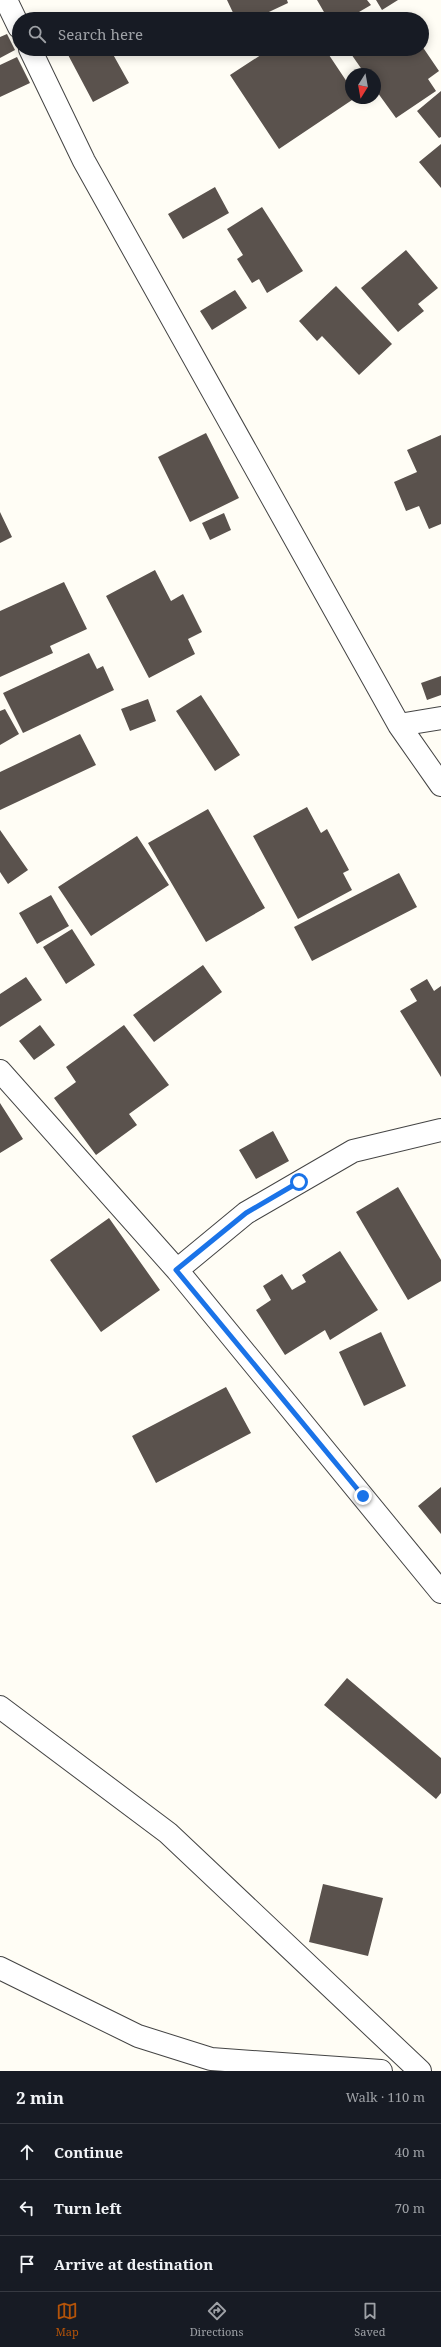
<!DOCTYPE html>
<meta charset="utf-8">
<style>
body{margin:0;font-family:"Noto Serif",serif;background:#20242c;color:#f1f3f6}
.compass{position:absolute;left:345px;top:68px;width:36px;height:36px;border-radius:50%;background:#171b24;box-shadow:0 2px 10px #0003;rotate:191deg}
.stop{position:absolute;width:12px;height:12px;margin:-9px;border:3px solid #1a73e8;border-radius:50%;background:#fff}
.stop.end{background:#1a73e8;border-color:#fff;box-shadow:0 1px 4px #0008}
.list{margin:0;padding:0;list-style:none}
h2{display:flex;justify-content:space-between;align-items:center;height:52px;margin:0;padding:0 16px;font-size:17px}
h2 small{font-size:13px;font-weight:400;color:#9ea1a6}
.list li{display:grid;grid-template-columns:26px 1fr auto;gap:12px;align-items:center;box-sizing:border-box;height:56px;padding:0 16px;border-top:1px solid #363941}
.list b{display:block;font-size:15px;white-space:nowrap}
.list em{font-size:13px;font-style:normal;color:#9ea1a6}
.icon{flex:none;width:22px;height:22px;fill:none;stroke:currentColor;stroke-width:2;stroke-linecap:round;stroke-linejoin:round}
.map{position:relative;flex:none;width:441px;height:2071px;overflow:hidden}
.search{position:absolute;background:#171b24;box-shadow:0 2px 10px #0003;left:12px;right:12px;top:12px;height:44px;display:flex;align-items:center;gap:10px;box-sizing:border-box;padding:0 14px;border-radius:22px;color:#9ea1a6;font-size:15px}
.sheet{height:220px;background:#171b24}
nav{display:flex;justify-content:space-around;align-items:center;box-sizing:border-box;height:56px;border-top:1px solid #363941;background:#171b24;font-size:11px;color:#9ea1a6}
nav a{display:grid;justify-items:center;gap:2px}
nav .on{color:#b45309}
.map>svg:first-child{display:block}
.building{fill:#5a524d}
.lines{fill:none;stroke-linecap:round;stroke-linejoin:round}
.street-casing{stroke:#444;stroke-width:24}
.street{stroke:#fff;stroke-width:22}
.route{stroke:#1a73e8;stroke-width:5}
</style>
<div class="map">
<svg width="441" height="2071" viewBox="0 0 441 2071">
<rect width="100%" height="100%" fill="#fffdf5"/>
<!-- building -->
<path class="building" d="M 227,0 L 287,0 L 288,3 L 254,19 L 236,19 Z
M 317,0 L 367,0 L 371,5 L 347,19 L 328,19 Z
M 376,0 L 398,0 L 382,10 Z
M 7,34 L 15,50 L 0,58 L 0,37 Z
M 422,46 L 439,71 L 428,79 L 436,91 L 396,118 L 375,89 L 375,74 L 365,74 L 349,51 L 352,49 L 422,49 Z
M 69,49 L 110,49 L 129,83 L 93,102 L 66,51 Z
M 270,49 L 325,49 L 351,88 L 351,98 L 355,98 L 279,149 L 230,75 Z
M 17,57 L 30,83 L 0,97 L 0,65 Z
M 441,91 L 441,137 L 439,138 L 417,111 Z
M 441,144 L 441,188 L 419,162 Z
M 215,187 L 229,213 L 183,239 L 168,214 Z
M 262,207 L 303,271 L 267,293 L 259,279 L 252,283 L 237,259 L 243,255 L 227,229 Z
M 406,250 L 438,288 L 418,304 L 424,311 L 398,332 L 361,288 Z
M 336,286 L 392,344 L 359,375 L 322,336 L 317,341 L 299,321 Z
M 235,290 L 247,308 L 212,330 L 200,311 Z
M 206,433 L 239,498 L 190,522 L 158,457 Z
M 441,435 L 441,524 L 429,529 L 419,506 L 406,511 L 394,482 L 417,472 L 407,450 Z
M 0,512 L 12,537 L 0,543 Z
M 224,513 L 231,530 L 210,540 L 202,523 Z
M 155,570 L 171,601 L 183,594 L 202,632 L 188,639 L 195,654 L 149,678 L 106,596 Z
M 64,582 L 87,629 L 50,646 L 53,653 L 0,677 L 0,611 Z
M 89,653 L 97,669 L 103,666 L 114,690 L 23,733 L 3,693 Z
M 441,676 L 441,695 L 427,700 L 421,683 Z
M 201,695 L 240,755 L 215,771 L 176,711 Z
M 148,699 L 156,721 L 130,731 L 121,709 Z
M 5,709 L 19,734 L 0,745 L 0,711 Z
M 80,734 L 96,765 L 0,810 L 0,772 Z
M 307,807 L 321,833 L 327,829 L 349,870 L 343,873 L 352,890 L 298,919 L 253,836 Z
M 208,809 L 265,908 L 206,942 L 148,843 Z
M 0,830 L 28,870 L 8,884 L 0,872 Z
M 137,836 L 169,885 L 91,936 L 58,887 Z
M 399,873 L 417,907 L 312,961 L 294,927 Z
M 51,895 L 69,926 L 37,944 L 19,913 Z
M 72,929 L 95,965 L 66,984 L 43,947 Z
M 203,965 L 222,992 L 154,1042 L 133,1015 Z
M 26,977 L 42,1000 L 0,1027 L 0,994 Z
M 427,979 L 434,991 L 441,986 L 441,1077 L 400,1011 L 417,1001 L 410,989 Z
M 40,1025 L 55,1045 L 34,1060 L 19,1041 Z
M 124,1025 L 169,1085 L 129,1114 L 137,1125 L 96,1155 L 54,1098 L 76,1082 L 66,1067 Z
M 0,1103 L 23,1139 L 0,1153 Z
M 273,1131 L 289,1161 L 256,1179 L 239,1150 Z
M 398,1187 L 441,1260 L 441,1281 L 408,1300 L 356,1212 Z
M 109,1218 L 160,1290 L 101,1332 L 50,1260 Z
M 340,1251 L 378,1310 L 330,1340 L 325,1330 L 285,1355 L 256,1310 L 271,1300 L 263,1286 L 282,1274 L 292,1290 L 306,1282 L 302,1275 Z
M 381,1332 L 406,1386 L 364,1406 L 339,1352 Z
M 226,1387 L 251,1433 L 156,1483 L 132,1436 Z
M 441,1487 L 441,1534 L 418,1506 Z
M 347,1678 L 441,1758 L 441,1793 L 436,1799 L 324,1705 Z
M 323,1884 L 383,1898 L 368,1956 L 309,1942 Z"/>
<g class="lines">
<defs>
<path id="street" d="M 6,0 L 19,27
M 30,49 L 84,161 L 399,725 L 441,785
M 399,725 L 441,718
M 0,1071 L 177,1270 L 441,1592
M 177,1270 L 246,1213 L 353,1151 L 441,1130
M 0,1707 L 168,1833 L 420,2071
M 0,1968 L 138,2036 L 211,2059 L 381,2071"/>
</defs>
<!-- street casing -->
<use href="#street" class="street-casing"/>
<!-- street -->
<use href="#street" class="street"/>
</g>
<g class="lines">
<!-- route -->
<path class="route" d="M 299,1182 L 246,1213 L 176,1270 L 363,1496"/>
</g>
</svg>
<svg class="compass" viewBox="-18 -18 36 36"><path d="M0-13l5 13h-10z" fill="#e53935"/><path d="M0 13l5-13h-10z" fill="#9ea1a6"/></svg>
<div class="stop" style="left:299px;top:1182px"></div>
<div class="stop end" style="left:363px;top:1496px"></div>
<div class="search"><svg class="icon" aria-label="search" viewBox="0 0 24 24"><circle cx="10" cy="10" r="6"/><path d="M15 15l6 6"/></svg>Search here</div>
</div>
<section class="sheet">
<h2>2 min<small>Walk · 110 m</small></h2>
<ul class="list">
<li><svg class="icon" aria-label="ahead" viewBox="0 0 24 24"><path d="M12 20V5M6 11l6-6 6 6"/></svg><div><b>Continue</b></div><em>40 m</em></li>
<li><svg class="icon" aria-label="left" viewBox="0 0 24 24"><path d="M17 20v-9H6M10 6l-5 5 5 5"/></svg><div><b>Turn left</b></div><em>70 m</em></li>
<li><svg class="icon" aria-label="arrive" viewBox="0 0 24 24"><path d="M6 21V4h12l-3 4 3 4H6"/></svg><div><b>Arrive at destination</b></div></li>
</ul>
</section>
<nav>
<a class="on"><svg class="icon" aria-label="map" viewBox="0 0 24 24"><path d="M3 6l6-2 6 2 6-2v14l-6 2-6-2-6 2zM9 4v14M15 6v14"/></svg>Map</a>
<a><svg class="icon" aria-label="directions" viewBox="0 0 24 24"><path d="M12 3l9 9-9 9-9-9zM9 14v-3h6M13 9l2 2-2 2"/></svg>Directions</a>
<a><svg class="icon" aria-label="saved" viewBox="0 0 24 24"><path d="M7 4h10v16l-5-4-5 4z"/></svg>Saved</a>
</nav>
